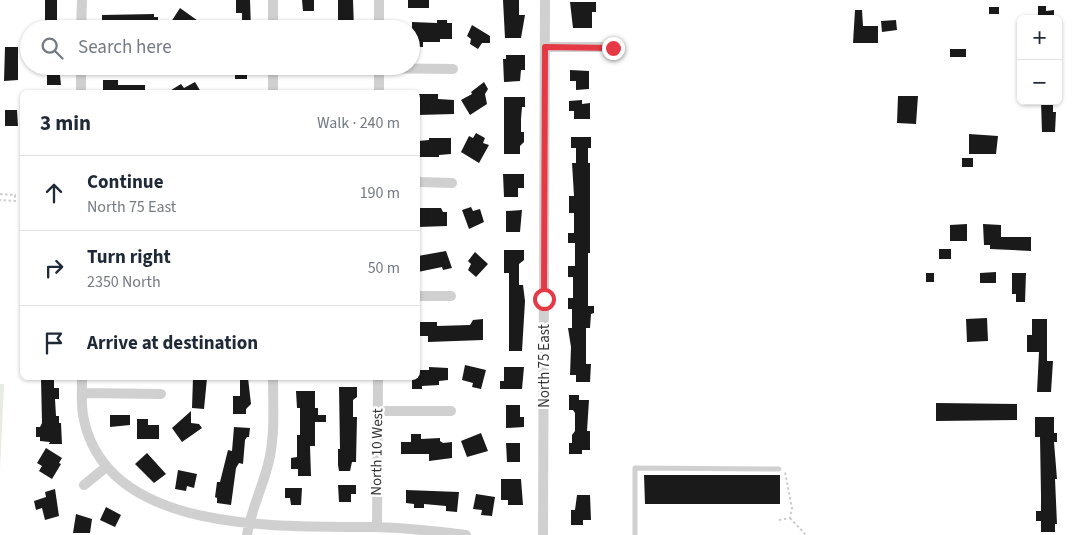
<!DOCTYPE html>
<meta charset="utf-8">
<style>
body{margin:0;font-family:"Source Sans 3",sans-serif;background:#f6f6f7;color:#1f2937}
.controls{position:absolute;right:15px;top:15px;display:grid;overflow:hidden;border-radius:8px;box-shadow:0 1px 4px #0004}
.controls button{width:45px;height:45px;display:grid;place-items:center;padding:0;border:0;border-bottom:1px solid #e0e1e3;background:#fff;color:#1f2937;font:25px sans-serif}
.stop{position:absolute;width:15px;height:15px;margin:-11px;border:4px solid #e63946;border-radius:50%;background:#fff}
.stop.end{background:#e63946;border-color:#fff;box-shadow:0 1px 5px #0008}
.list{margin:0;padding:0;list-style:none}
h2{display:flex;justify-content:space-between;align-items:center;height:65px;margin:0;padding:0 20px;font-size:21px}
h2 small{font-size:16px;font-weight:400;color:#747a83}
.list li{display:grid;grid-template-columns:32px 1fr auto;gap:15px;align-items:center;box-sizing:border-box;height:75px;padding:0 20px;border-top:1px solid #e0e1e3}
.list b{display:block;font-size:19px;white-space:nowrap}
.list p{margin:0;font-size:16px;white-space:nowrap;color:#747a83}
.list em{font-size:16px;font-style:normal;color:#747a83}
.icon{flex:none;width:28px;height:28px;fill:none;stroke:currentColor;stroke-width:2;stroke-linecap:round;stroke-linejoin:round}
.map{position:relative;flex:none;width:1077px;height:535px;overflow:hidden}
.search{position:absolute;background:#fff;box-shadow:0 1px 4px #0004;left:20px;top:20px;width:400px;height:55px;display:flex;align-items:center;gap:12px;box-sizing:border-box;padding:0 18px;border-radius:28px;color:#747a83;font-size:19px}
.panel{position:absolute;background:#fff;box-shadow:0 1px 4px #0004;left:20px;top:90px;width:400px;height:290px;border-radius:8px}
.map>svg:first-child{display:block}
.green{fill:#e6ecdf}
.building{fill:#1a1a1a}
.lines{fill:none;stroke-linecap:round;stroke-linejoin:round}
.path{stroke:#cdcdcd;stroke-width:2;stroke-dasharray:2.5 2.5;stroke-linecap:butt}
.lane{stroke:#d0d0d0;stroke-width:5}
.street{stroke:#d0d0d0;stroke-width:10}
.route{stroke:#e63946;stroke-width:6}
.labels{text-anchor:middle;dominant-baseline:central;stroke-width:5;stroke-linejoin:round;paint-order:stroke}
.street-label{font-size:15px;fill:#333;stroke:#fff}
</style>
<div class="map">
<svg width="1077" height="535" viewBox="0 0 1077 535">
<rect width="100%" height="100%" fill="#fff"/>
<!-- green -->
<path class="green" d="M 0,384 L 4,384 L 0,470 Z"/>
<!-- building -->
<path class="building" d="M 45,0 L 57,0 L 57,29 L 45,29 Z
M 236,0 L 250,0 L 251,29 L 242,29 L 242,13 L 236,13 Z
M 302,0 L 314,0 L 314,11 L 303,11 Z
M 338,0 L 353,0 L 354,29 L 329,29 L 329,22 L 338,22 Z
M 408,0 L 429,0 L 429,8 L 408,8 Z
M 503,0 L 519,0 L 519,15 L 525,15 L 521,38 L 505,38 Z
M 570,2 L 596,2 L 596,12 L 592,12 L 592,28 L 573,28 Z
M 1038,6 L 1046,6 L 1046,11 L 1054,10 L 1054,19 L 1038,19 Z
M 989,7 L 999,7 L 999,14 L 989,14 Z
M 180,8 L 201,23 L 197,29 L 181,29 L 171,22 Z
M 855,10 L 862,10 L 863,26 L 878,26 L 878,43 L 853,43 Z
M 154,14 L 154,17 L 158,17 L 158,28 L 102,29 L 102,15 Z
M 437,20 L 447,20 L 447,23 L 452,23 L 452,39 L 440,39 L 440,42 L 423,42 L 423,47 L 412,47 L 412,22 L 437,23 Z
M 896,20 L 897,30 L 882,32 L 881,21 Z
M 472,25 L 490,36 L 490,43 L 482,43 L 478,49 L 470,44 L 471,39 L 467,36 Z
M 5,47 L 18,47 L 18,80 L 4,81 Z
M 950,49 L 966,49 L 966,57 L 950,57 Z
M 506,55 L 525,55 L 525,70 L 521,70 L 520,81 L 504,82 L 503,59 L 506,59 Z
M 47,66 L 59,66 L 61,85 L 47,85 Z
M 194,66 L 210,66 L 210,74 L 194,74 Z
M 235,66 L 247,66 L 247,79 L 235,79 Z
M 570,70 L 589,71 L 589,89 L 576,90 L 576,81 L 570,81 Z
M 103,80 L 118,80 L 118,85 L 145,85 L 145,92 L 103,91 Z
M 195,82 L 201,92 L 168,92 L 181,84 L 184,88 Z
M 484,82 L 488,89 L 485,94 L 487,104 L 470,115 L 461,100 L 472,94 L 471,92 Z
M 418,94 L 438,94 L 438,99 L 454,100 L 454,114 L 418,115 Z
M 898,96 L 918,96 L 916,124 L 897,123 Z
M 504,97 L 525,97 L 525,107 L 522,107 L 521,119 L 521,132 L 524,132 L 524,142 L 520,146 L 520,154 L 504,154 Z
M 582,100 L 582,104 L 590,103 L 590,119 L 574,119 L 574,111 L 569,111 L 569,101 Z
M 1041,102 L 1053,102 L 1053,112 L 1056,112 L 1055,132 L 1042,132 Z
M 5,110 L 17,110 L 18,126 L 5,126 Z
M 476,133 L 485,138 L 483,143 L 489,145 L 479,163 L 461,152 L 469,136 L 473,138 Z
M 969,134 L 998,136 L 996,154 L 969,154 Z
M 571,137 L 591,137 L 591,148 L 588,148 L 588,163 L 590,163 L 590,253 L 588,253 L 588,306 L 594,306 L 594,313 L 591,314 L 590,328 L 586,328 L 586,364 L 591,364 L 590,382 L 576,382 L 576,375 L 570,375 L 571,347 L 568,328 L 572,328 L 572,309 L 568,309 L 568,298 L 573,298 L 573,277 L 568,277 L 568,266 L 575,266 L 575,243 L 568,243 L 568,233 L 574,233 L 574,213 L 569,213 L 569,196 L 574,196 L 572,163 L 576,163 L 576,148 L 571,148 Z
M 429,138 L 451,138 L 451,154 L 439,155 L 439,157 L 418,157 L 418,141 L 429,140 Z
M 962,158 L 973,158 L 973,167 L 962,167 Z
M 503,174 L 524,174 L 524,188 L 518,188 L 518,197 L 504,197 Z
M 471,207 L 473,211 L 480,209 L 484,222 L 469,229 L 462,210 Z
M 418,208 L 441,208 L 443,212 L 447,212 L 447,226 L 418,227 Z
M 522,210 L 520,232 L 506,232 L 506,211 Z
M 967,224 L 967,241 L 950,241 L 950,225 Z
M 983,224 L 1001,225 L 1001,237 L 1031,237 L 1031,251 L 990,249 L 990,245 L 984,245 Z
M 939,249 L 951,249 L 951,259 L 939,259 Z
M 504,250 L 524,250 L 524,260 L 519,264 L 519,285 L 523,285 L 525,301 L 522,351 L 509,351 L 509,273 L 504,273 Z
M 446,251 L 452,268 L 443,270 L 442,267 L 418,272 L 418,256 Z
M 475,252 L 488,264 L 476,277 L 468,270 L 471,264 L 468,261 Z
M 996,272 L 996,283 L 980,283 L 980,273 Z
M 926,273 L 934,273 L 934,282 L 926,282 Z
M 1012,273 L 1026,273 L 1025,302 L 1016,302 L 1016,294 L 1012,294 Z
M 987,318 L 988,341 L 967,342 L 966,319 Z
M 483,319 L 483,340 L 428,342 L 428,336 L 418,336 L 418,322 L 437,322 L 437,326 L 470,325 L 473,320 Z
M 1032,319 L 1047,319 L 1047,361 L 1053,361 L 1051,392 L 1037,392 L 1039,352 L 1027,352 L 1027,335 L 1032,335 Z
M 465,365 L 486,370 L 481,389 L 472,387 L 473,383 L 462,380 Z
M 429,367 L 448,368 L 448,380 L 439,381 L 439,385 L 422,386 L 422,389 L 412,389 L 412,378 L 418,378 L 418,370 L 429,370 Z
M 504,367 L 524,367 L 522,389 L 500,389 L 500,381 L 504,381 Z
M 41,378 L 54,378 L 54,388 L 59,388 L 59,399 L 55,399 L 56,416 L 59,416 L 59,423 L 61,423 L 62,444 L 49,444 L 50,442 L 40,441 L 40,437 L 36,437 L 36,427 L 40,427 L 42,423 Z
M 193,378 L 207,378 L 204,409 L 192,408 Z
M 240,378 L 248,378 L 251,404 L 246,409 L 246,414 L 233,414 L 233,396 L 240,396 Z
M 339,387 L 357,387 L 357,397 L 353,400 L 353,417 L 357,417 L 356,462 L 352,462 L 350,471 L 339,471 L 338,465 L 338,449 L 340,449 Z
M 296,391 L 315,391 L 315,408 L 318,408 L 318,415 L 326,415 L 326,422 L 315,422 L 315,446 L 310,446 L 311,476 L 298,476 L 298,469 L 291,469 L 291,458 L 297,457 L 297,435 L 300,435 L 300,408 L 297,408 Z
M 569,395 L 579,395 L 579,400 L 589,400 L 587,431 L 590,431 L 590,450 L 582,450 L 582,454 L 569,454 L 569,443 L 572,443 L 572,435 L 575,431 L 575,413 L 573,410 L 569,410 Z
M 936,403 L 1017,404 L 1017,420 L 936,421 Z
M 506,405 L 520,405 L 520,417 L 524,417 L 524,427 L 506,428 Z
M 191,411 L 191,423 L 199,424 L 202,428 L 182,442 L 172,428 Z
M 110,415 L 130,415 L 130,425 L 110,427 Z
M 1035,417 L 1054,417 L 1054,433 L 1057,433 L 1057,442 L 1054,442 L 1057,479 L 1055,479 L 1057,524 L 1055,524 L 1055,532 L 1041,532 L 1041,521 L 1036,521 L 1036,511 L 1041,511 L 1041,495 L 1040,437 L 1035,437 Z
M 137,419 L 148,419 L 148,425 L 159,425 L 159,439 L 137,439 Z
M 234,427 L 250,428 L 249,437 L 247,437 L 245,440 L 243,464 L 239,463 L 236,468 L 231,505 L 217,503 L 217,498 L 215,497 L 217,482 L 220,482 L 228,450 L 232,451 Z
M 481,433 L 488,451 L 467,457 L 461,441 Z
M 411,434 L 421,434 L 421,439 L 440,438 L 440,441 L 443,443 L 452,442 L 452,458 L 429,461 L 429,454 L 401,454 L 401,442 L 411,442 Z
M 506,443 L 520,443 L 520,462 L 507,462 Z
M 46,448 L 62,458 L 59,463 L 61,464 L 52,479 L 39,471 L 42,466 L 37,463 Z
M 147,453 L 166,474 L 154,483 L 135,464 Z
M 178,470 L 197,474 L 194,488 L 187,486 L 186,491 L 175,489 Z
M 644,475 L 780,475 L 780,504 L 645,504 Z
M 501,479 L 521,479 L 523,505 L 508,505 L 508,500 L 501,500 Z
M 338,485 L 356,485 L 356,494 L 351,494 L 351,502 L 339,502 Z
M 285,488 L 302,488 L 301,505 L 291,505 L 290,498 L 285,498 Z
M 55,489 L 59,516 L 45,520 L 42,508 L 36,510 L 34,501 L 46,497 L 45,492 Z
M 406,490 L 459,492 L 457,512 L 446,511 L 446,506 L 424,504 L 424,508 L 414,508 L 414,504 L 406,503 Z
M 476,494 L 495,497 L 492,516 L 481,515 L 482,510 L 473,509 Z
M 577,495 L 590,495 L 591,520 L 583,520 L 583,525 L 571,525 L 571,510 L 575,510 Z
M 106,507 L 121,515 L 115,527 L 100,520 Z
M 76,514 L 92,519 L 90,533 L 73,533 Z"/>
<g class="lines">
<!-- path -->
<path class="path" d="M 0,194 L 15,195 L 15,201 L 0,200
M 790,518 L 806,535
M 779,520 L 790,518 L 792,508 L 785,472"/>
<!-- lane -->
<path class="lane" d="M 635,535 L 635,468 L 779,469"/>
<!-- street -->
<path class="street" d="M 81,29 L 82,0
M 273,29 L 273,0
M 379,29 L 379,0
M 545,47 L 613,47
M 273,67 L 453,69
M 81,92 L 81,66
M 273,92 L 273,66
M 379,92 L 379,66
M 418,182 L 452,183
M 418,296 L 451,296
M 82,378 C 82,390 81,403 83,415 C 104,535 279,526 376,527 C 406,528 436,531 466,535
M 82,393 L 161,394
M 378,411 L 451,411
M 84,485 L 105,468
M 377,527 L 378,378
M 247,535 C 251,508 265,483 270,456 C 275,430 273,404 273,378
M 543,535 L 545,0"/>
</g>
<g class="lines">
<!-- route -->
<path class="route" d="M 544,299 L 545,47 L 613,48"/>
</g>
<g class="labels">
<!-- street labels -->
<g class="street-label">
<text transform="translate(544 366) rotate(-90)">North 75 East</text>
<text transform="translate(377 452) rotate(-89)">North 10 West</text>
</g>
</g>
</svg>
<div class="controls">
<button>+</button>
<button>−</button>
</div>
<div class="stop" style="left:544px;top:299px"></div>
<div class="stop end" style="left:613px;top:48px"></div>
<div class="search"><svg class="icon" aria-label="search" viewBox="0 0 24 24"><circle cx="10" cy="10" r="6"/><path d="M15 15l6 6"/></svg>Search here</div>
<section class="panel">
<h2>3 min<small>Walk · 240 m</small></h2>
<ul class="list">
<li><svg class="icon" aria-label="ahead" viewBox="0 0 24 24"><path d="M12 20V5M6 11l6-6 6 6"/></svg><div><b>Continue</b><p>North 75 East</p></div><em>190 m</em></li>
<li><svg class="icon" aria-label="right" viewBox="0 0 24 24"><path d="M7 20v-9h11M14 6l5 5-5 5"/></svg><div><b>Turn right</b><p>2350 North</p></div><em>50 m</em></li>
<li><svg class="icon" aria-label="arrive" viewBox="0 0 24 24"><path d="M6 21V4h12l-3 4 3 4H6"/></svg><div><b>Arrive at destination</b></div></li>
</ul>
</section>
</div>
